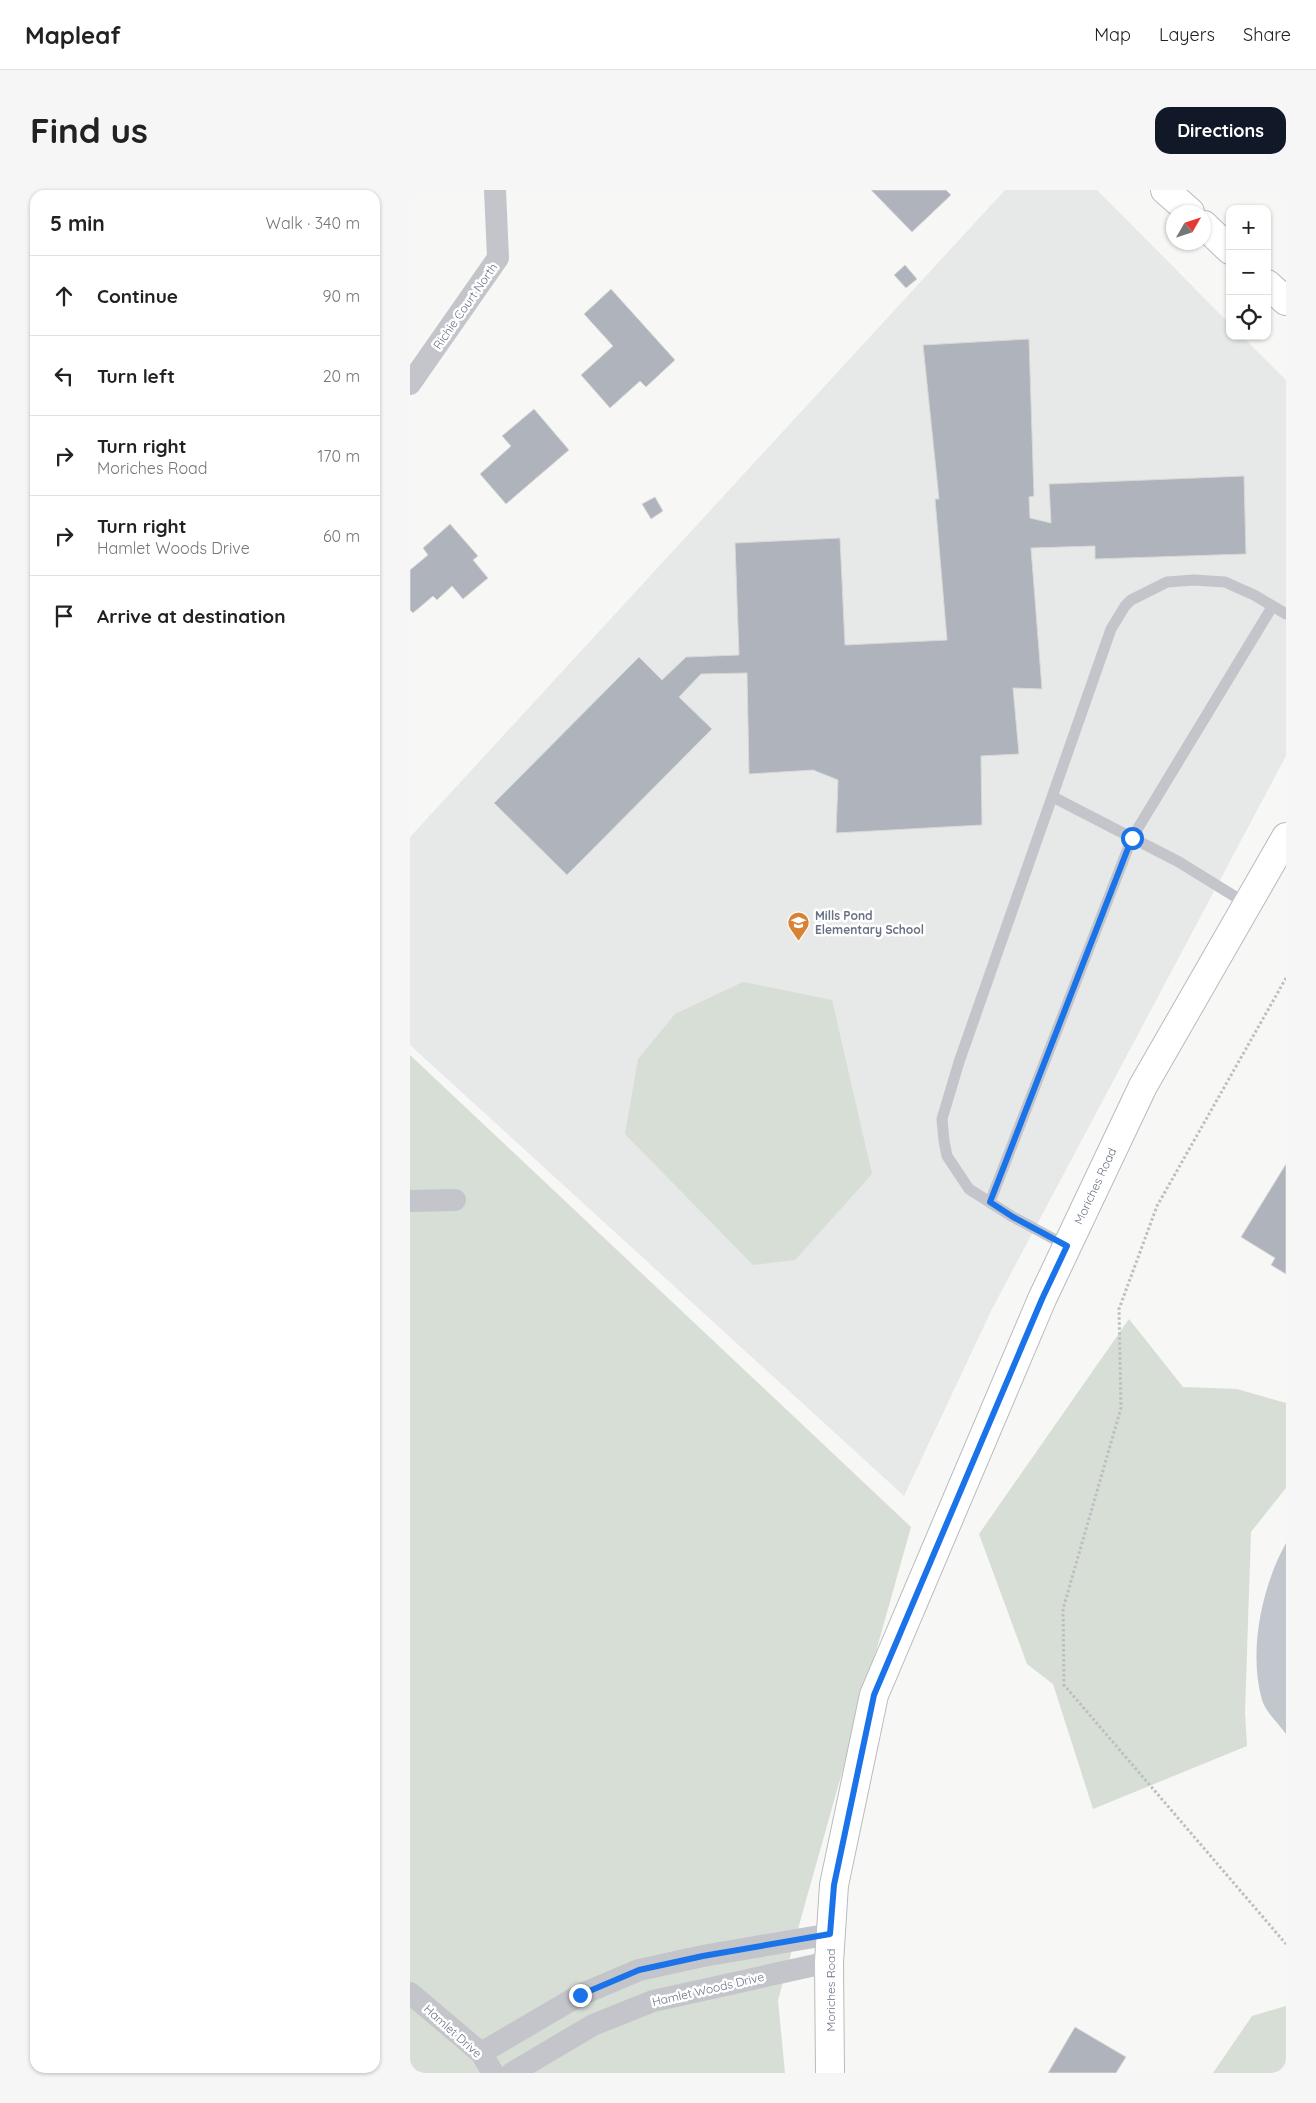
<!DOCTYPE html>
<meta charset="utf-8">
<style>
body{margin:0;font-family:Quicksand,sans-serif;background:#f6f6f6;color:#222}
.controls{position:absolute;right:15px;top:15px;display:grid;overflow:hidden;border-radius:10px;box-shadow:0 1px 4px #0004}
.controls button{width:45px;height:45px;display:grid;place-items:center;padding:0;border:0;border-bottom:1px solid #e0e0e0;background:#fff;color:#222;font:25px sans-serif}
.compass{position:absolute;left:756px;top:15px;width:45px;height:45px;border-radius:50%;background:#fff;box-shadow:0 1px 4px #0004;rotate:51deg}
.stop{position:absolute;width:15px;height:15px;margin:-11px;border:4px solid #1a73e8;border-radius:50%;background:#fff}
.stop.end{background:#1a73e8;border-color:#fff;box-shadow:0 1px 5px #0008}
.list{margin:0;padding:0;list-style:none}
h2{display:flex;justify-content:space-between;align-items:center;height:65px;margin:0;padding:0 20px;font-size:21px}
h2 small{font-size:16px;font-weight:400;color:#767676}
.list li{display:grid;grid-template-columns:32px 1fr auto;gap:15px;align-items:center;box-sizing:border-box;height:80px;padding:0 20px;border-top:1px solid #e0e0e0}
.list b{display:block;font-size:19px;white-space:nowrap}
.list p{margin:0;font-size:16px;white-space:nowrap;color:#767676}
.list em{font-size:16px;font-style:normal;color:#767676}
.icon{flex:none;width:28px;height:28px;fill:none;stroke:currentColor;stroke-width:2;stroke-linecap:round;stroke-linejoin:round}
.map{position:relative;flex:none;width:876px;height:1883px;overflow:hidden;border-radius:15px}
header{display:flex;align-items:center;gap:30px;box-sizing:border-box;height:70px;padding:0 25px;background:#fff;border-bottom:1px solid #e0e0e0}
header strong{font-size:24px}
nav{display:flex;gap:28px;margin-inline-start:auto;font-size:18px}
.intro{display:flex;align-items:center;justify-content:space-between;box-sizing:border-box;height:120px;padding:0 30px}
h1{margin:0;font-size:35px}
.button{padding:12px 22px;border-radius:15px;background:#111827;color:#fff;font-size:18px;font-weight:700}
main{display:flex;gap:30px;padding:0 30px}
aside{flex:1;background:#fff;border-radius:15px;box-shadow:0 1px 4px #0004}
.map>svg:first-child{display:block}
.built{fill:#e7e8e8}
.green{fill:#d7ded6}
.water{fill:#c2c7ce}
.building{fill:#afb3bb;stroke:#d8d9d7}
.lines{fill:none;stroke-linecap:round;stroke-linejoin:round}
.secondary-casing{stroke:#b8bac0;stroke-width:30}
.path{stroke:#bdbec1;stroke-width:3;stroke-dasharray:2.5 2.5;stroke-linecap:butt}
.lane{stroke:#c3c5ca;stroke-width:11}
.street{stroke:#c3c5ca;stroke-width:22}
.secondary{stroke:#fff;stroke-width:28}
.route{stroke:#1a73e8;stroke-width:6}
.labels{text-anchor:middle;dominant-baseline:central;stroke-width:5;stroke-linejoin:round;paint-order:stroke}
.street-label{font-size:12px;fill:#687184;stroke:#fff}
.poi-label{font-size:12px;font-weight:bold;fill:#687184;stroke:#fff;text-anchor:start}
</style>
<header>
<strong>Mapleaf</strong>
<nav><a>Map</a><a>Layers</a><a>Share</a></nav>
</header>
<div class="intro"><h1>Find us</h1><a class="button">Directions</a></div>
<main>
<aside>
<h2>5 min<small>Walk · 340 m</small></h2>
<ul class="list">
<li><svg class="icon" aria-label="ahead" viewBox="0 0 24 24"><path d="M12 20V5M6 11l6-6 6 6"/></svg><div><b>Continue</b></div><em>90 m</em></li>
<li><svg class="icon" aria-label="left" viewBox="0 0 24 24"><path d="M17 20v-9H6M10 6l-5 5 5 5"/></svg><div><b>Turn left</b></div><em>20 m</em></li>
<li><svg class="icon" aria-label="right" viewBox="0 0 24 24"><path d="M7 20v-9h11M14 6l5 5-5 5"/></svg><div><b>Turn right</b><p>Moriches Road</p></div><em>170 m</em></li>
<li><svg class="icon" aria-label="right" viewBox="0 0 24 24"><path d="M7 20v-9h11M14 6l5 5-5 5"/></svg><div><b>Turn right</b><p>Hamlet Woods Drive</p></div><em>60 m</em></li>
<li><svg class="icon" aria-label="arrive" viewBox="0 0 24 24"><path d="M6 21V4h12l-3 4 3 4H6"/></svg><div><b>Arrive at destination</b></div></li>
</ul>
</aside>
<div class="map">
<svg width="876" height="1883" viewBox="0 0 876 1883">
<rect width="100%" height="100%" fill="#f7f7f5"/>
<!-- built -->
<path class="built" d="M 595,0 L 687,0 L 820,134 L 820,146 L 832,146 L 876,190 L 876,566 L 582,1119 L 494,1306 L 0,855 L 0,647 Z"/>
<!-- green -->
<path class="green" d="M 333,792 L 422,810 L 462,984 L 385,1070 L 343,1075 L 215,944 L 228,869 L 265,824 Z
M 0,865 L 501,1337 L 368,1810 L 375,1883 L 0,1883 Z
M 719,1129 L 773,1197 L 827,1199 L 876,1213 L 876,1298 L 841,1342 L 835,1522 L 837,1556 L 683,1619 L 643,1494 L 617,1474 L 569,1344 Z
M 876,1816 L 876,1883 L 803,1883 L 842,1826 Z"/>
<!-- water -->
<path class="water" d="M 876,1353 L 876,1544 C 869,1534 855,1521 852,1510 C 838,1461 852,1396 876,1353 Z"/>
<!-- building -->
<path class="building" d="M 461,0 L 536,0 L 541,5 L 502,42 Z
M 495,75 L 507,89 L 496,98 L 484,85 Z
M 201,99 L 265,170 L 236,197 L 230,191 L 200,218 L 171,185 L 203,156 L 174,124 Z
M 619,149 L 624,306 L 619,307 L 620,328 L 641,333 L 639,294 L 834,286 L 836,364 L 685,369 L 685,356 L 621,358 L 632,499 L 603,498 L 609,564 L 571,566 L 572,635 L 426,643 L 428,590 L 403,580 L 339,584 L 337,483 L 291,484 L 269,507 L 302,539 L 157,685 L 84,613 L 229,467 L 252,490 L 276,467 L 329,465 L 325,353 L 430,348 L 435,455 L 537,450 L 525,309 L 529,309 L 513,155 Z
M 124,219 L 159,260 L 96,314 L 70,284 L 101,256 L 92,246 Z
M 245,307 L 253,321 L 241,329 L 232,314 Z
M 40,334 L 68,366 L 63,370 L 78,388 L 53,409 L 42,396 L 27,410 L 23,406 L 3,423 L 0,420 L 0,380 L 18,365 L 13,358 Z
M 876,974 L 876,1084 L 861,1075 L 865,1068 L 831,1047 Z
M 665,1837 L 716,1867 L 706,1883 L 638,1883 Z"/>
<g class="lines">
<defs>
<path id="secondary" d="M 755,0 L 780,22
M 794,35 L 820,60
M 857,94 L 876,111
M 420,1883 L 419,1772 L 424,1695 L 464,1505 L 632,1109 L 733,896 L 876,647"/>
</defs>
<!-- secondary casing -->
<use href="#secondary" class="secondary-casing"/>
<!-- path -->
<path class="path" d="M 876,788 L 747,1016 L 709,1119 L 711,1218 L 653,1419 L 654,1495 L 876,1754
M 872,1883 L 876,1879"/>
<!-- lane -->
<path class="lane" d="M 643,607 L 769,672 L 837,714
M 580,1012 L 722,648 L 862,417
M 657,1056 L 603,1027 L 559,999 L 537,966 L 534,951 L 532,929 L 549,872 L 701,439 L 715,416 L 721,410 L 757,392 L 784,390 L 815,392 L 844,405 L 876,424"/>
<!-- street -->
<path class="street" d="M 0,194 L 88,68 L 85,0
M 0,1011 L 45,1010
M 0,1803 L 71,1863 L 83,1883
M 71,1863 L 170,1805 L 229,1780 L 293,1766 L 421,1744
M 102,1883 L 183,1835 L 243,1811 L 419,1772"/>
<!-- secondary -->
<use href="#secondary" class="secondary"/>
</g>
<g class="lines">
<!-- route -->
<path class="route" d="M 170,1805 L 229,1780 L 293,1766 L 420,1744 L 424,1695 L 464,1505 L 632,1109 L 657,1056 L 603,1027 L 580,1012 L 722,648"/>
</g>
<!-- icons -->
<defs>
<symbol id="school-pin" viewBox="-11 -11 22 30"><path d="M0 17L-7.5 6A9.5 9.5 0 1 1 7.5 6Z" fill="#d88234" stroke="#fff"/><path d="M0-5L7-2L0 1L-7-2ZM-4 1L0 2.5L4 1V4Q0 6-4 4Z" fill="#fff"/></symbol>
</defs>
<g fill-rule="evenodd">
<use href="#school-pin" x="376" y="720" width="25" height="34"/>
</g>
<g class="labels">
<!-- street labels -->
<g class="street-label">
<text transform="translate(55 116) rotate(-55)">Richie Court North</text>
<text transform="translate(685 996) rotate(-65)">Moriches Road</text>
<text transform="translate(298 1799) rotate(-13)">Hamlet Woods Drive</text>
<text transform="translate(420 1800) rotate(-90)">Moriches Road</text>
<text transform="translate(43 1841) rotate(42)">Hamlet Drive</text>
</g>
<!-- poi labels -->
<g class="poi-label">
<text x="405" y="725">Mills Pond<tspan x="405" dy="14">Elementary School</tspan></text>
</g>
</g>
</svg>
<div class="controls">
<button>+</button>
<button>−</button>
<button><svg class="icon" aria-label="locate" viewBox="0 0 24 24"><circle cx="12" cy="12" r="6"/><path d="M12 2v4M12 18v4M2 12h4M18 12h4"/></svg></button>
</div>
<svg class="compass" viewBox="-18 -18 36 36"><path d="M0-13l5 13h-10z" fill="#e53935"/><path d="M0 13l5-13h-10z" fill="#767676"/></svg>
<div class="stop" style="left:722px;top:648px"></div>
<div class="stop end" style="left:170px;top:1805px"></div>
</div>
</main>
